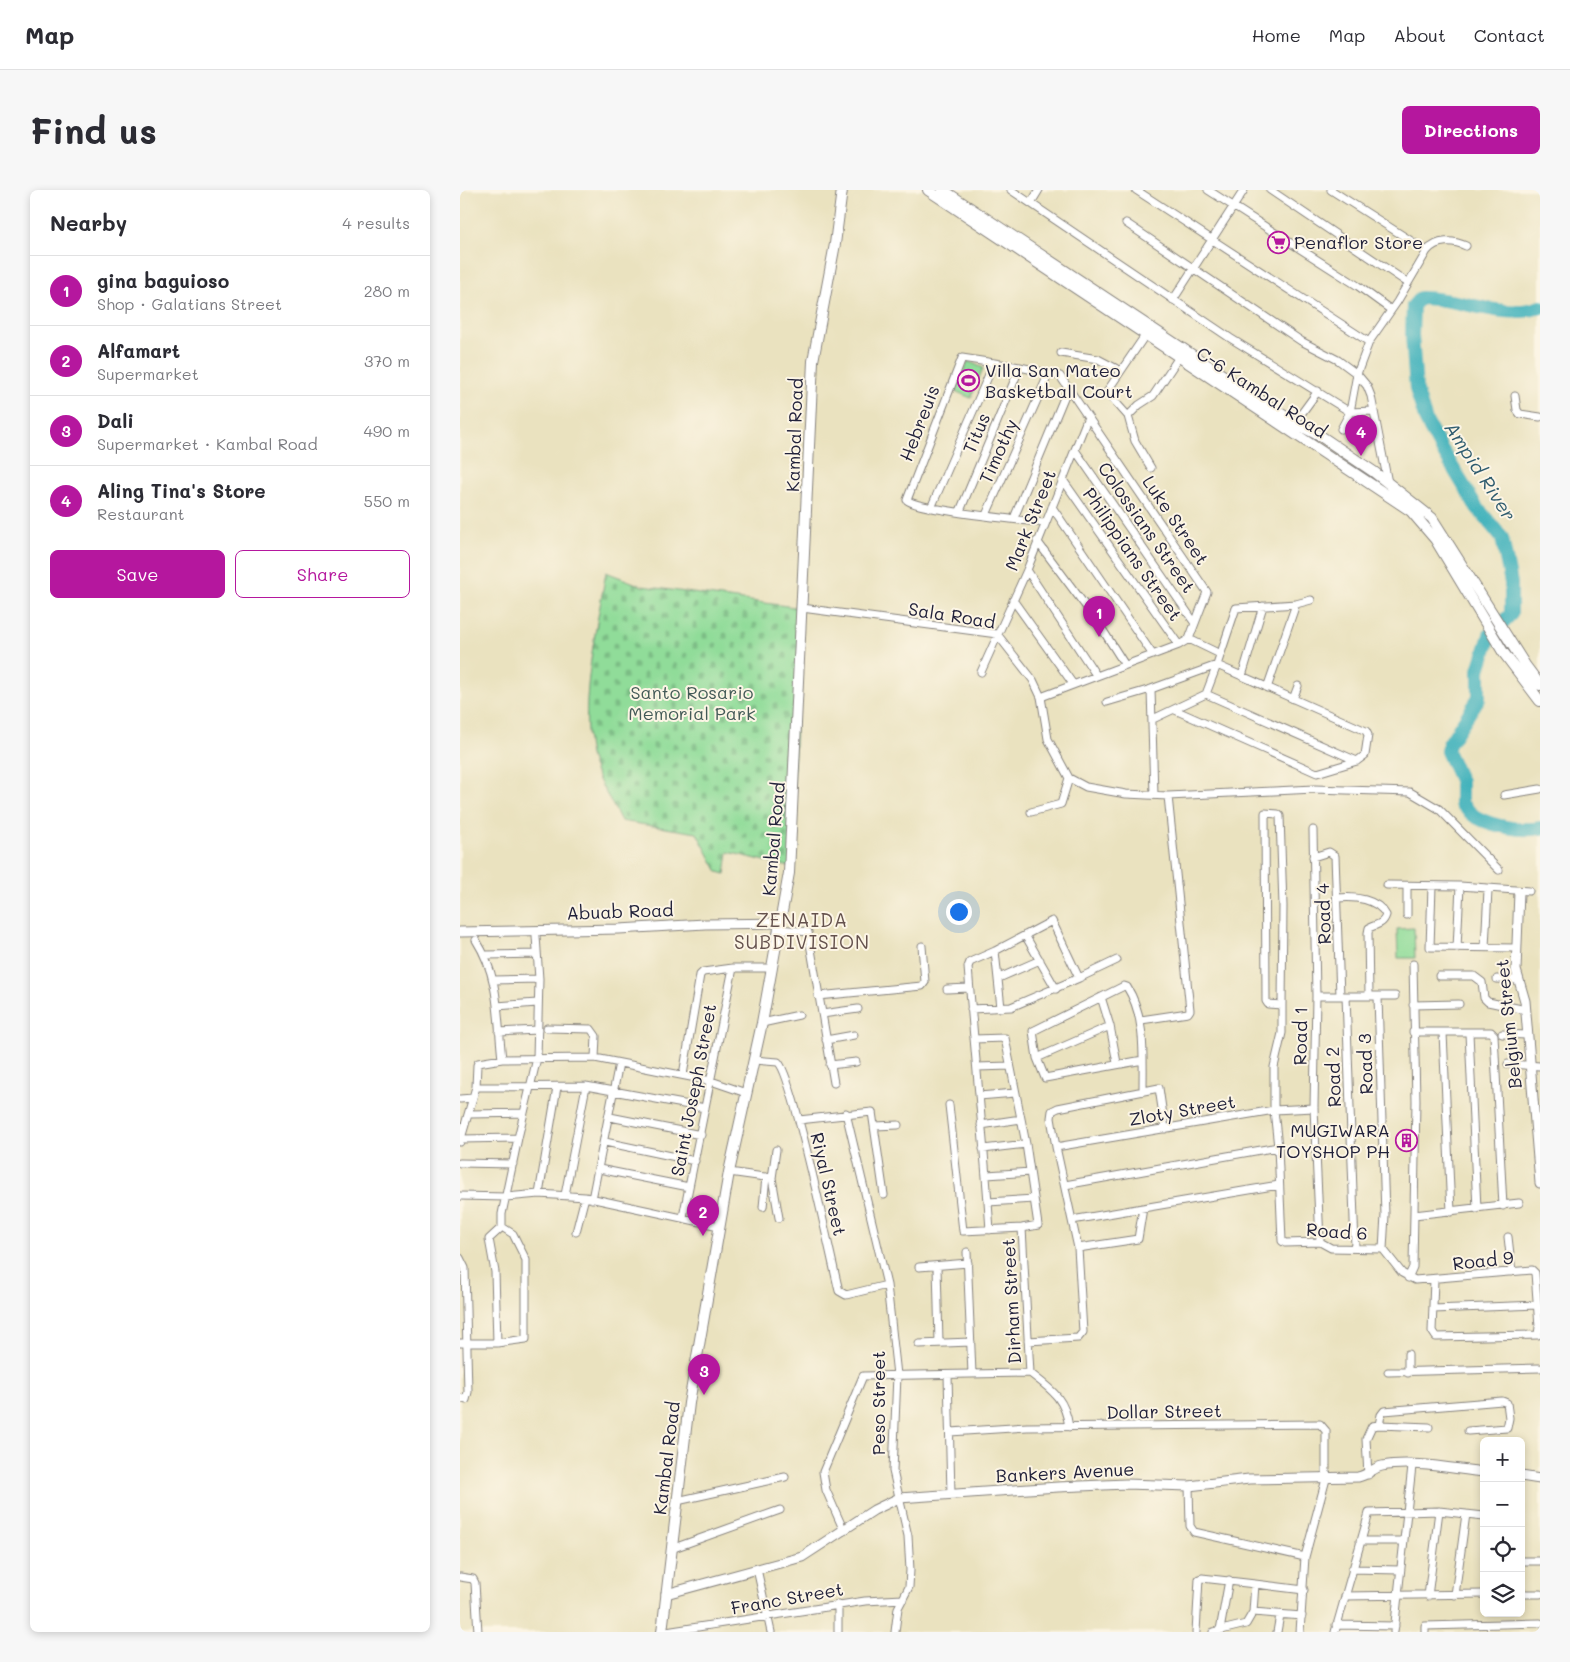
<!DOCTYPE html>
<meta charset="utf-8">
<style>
body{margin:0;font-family:Mali,sans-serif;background:#f7f7f7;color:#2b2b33}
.controls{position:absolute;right:15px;bottom:15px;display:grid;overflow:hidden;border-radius:8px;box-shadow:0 2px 8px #0003}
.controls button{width:45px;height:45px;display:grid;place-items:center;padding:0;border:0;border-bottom:1px solid #e1e1e2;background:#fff;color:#2b2b33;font:25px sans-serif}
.you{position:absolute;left:498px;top:721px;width:18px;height:18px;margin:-12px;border:4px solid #fff;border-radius:50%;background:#1a73e8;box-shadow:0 0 0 8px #1a73e833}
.badge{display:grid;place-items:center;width:32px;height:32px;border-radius:50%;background:#b5179e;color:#fff;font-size:16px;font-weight:700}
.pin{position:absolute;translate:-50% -41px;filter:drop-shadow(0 1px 2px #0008)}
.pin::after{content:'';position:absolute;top:26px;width:18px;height:15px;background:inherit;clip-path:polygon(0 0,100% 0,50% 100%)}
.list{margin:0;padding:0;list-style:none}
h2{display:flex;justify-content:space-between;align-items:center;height:65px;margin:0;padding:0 20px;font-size:21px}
h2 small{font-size:16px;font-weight:400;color:#7c7c81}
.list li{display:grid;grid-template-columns:32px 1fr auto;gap:15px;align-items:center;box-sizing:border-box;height:70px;padding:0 20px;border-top:1px solid #e1e1e2}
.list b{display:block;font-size:19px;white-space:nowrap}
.list p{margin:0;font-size:16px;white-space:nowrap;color:#7c7c81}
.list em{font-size:16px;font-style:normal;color:#7c7c81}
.actions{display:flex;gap:10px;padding:15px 20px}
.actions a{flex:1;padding:11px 0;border:1px solid #b5179e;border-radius:8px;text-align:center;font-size:18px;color:#b5179e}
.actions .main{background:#b5179e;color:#fff}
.icon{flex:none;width:28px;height:28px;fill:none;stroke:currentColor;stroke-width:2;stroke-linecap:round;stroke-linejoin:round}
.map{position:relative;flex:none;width:1080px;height:1442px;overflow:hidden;border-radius:8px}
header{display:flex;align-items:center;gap:30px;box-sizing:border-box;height:70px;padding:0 25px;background:#fff;border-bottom:1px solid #e1e1e2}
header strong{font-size:24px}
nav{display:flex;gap:28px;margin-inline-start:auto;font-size:18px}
.intro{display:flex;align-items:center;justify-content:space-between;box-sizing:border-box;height:120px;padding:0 30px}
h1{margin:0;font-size:35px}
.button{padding:12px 22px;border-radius:8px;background:#b5179e;color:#fff;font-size:18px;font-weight:700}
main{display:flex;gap:30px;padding:0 30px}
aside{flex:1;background:#fff;border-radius:8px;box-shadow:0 2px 8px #0003}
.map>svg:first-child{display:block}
.green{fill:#90dc99;stroke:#597f6a}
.cemetery{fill:url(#cemetery-stones);stroke:#597f6a}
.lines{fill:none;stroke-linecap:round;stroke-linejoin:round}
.river{stroke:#43b2bc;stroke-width:14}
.minor-casing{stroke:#86827d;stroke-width:9}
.tertiary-casing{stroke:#86827d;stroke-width:11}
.secondary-casing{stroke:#86827d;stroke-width:12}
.minor{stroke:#fff;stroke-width:7}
.tertiary{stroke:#fff;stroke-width:9}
.secondary{stroke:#fff;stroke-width:10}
.labels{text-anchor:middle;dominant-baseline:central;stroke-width:4;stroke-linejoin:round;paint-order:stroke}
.poi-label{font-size:18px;fill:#22223b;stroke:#fcf5e5;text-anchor:start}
.street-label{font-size:18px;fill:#22223b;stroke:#fcf5e5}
.park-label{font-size:18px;fill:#435a57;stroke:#fcf5e5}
.water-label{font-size:19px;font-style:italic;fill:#2f5c6f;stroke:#fcf5e5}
.neighbourhood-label{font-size:19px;letter-spacing:1px;fill:#65524e;stroke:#fcf5e5}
</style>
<header>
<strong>Map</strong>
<nav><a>Home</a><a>Map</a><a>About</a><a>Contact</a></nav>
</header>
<div class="intro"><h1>Find us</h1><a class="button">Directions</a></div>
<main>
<aside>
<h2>Nearby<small>4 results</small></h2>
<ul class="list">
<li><span class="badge">1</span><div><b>gina baguioso</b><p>Shop · Galatians Street</p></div><em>280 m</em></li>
<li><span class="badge">2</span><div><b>Alfamart</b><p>Supermarket</p></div><em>370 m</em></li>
<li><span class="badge">3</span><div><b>Dali</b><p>Supermarket · Kambal Road</p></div><em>490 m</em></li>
<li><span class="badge">4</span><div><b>Aling Tina's Store</b><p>Restaurant</p></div><em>550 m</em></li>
</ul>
<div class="actions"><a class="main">Save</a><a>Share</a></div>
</aside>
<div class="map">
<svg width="1080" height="1442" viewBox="0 0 1080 1442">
<defs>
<pattern id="cemetery-stones" width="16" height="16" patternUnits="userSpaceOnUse" patternTransform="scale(1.25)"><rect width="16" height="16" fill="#90dc99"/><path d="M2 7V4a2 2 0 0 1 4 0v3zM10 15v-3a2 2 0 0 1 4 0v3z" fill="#7cbc85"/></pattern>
</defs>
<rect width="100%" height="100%" fill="#fcf5e5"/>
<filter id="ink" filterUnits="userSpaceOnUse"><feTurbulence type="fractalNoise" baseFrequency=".02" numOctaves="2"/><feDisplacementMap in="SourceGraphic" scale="10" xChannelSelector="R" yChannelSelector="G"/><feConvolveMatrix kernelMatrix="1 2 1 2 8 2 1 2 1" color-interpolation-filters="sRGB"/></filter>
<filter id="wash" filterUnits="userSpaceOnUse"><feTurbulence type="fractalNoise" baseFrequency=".0096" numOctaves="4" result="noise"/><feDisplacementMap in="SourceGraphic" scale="20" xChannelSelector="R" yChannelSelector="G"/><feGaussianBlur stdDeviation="1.12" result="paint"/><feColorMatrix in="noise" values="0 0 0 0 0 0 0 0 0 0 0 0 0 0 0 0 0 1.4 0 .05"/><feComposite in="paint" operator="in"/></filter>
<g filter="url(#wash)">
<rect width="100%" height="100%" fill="#eae2bf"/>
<!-- green -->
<path class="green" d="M 508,171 L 523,178 L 511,208 L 495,201 Z
M 954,738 L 955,768 L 938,768 L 937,739 Z"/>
<!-- cemetery -->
<path class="cemetery" d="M 146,382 L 182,396 L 341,418 L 330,677 L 268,662 L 265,684 L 258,682 L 237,643 L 161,631 C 151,610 135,588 130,565 C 119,511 137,436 146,382 Z"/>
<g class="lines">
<!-- river -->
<path class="river" d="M 1080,117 C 1041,131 1000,107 960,108 L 953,116 L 952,145 L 956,199 L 966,231 L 978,253 L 1016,316 L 1042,348 L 1051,393 L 1051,424 L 1030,445 L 1019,480 L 1019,508 L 989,554 L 987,561 L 1001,592 L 1001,614 C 1006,618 1011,624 1016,627 C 1032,636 1063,642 1080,638"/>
</g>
</g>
<g filter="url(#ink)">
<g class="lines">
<defs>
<path id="minor" d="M 551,0 L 770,148 L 890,222 L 897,184 L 909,152 L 937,112 L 967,61 C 977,49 994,50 1006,56
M 676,0 L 909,152
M 748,0 L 898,96 L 931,120
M 810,0 L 948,93
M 871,0 L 967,61
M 571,13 L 579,0
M 666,33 L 841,151 L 878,170 L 897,184 L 907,196 L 911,206 L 928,293
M 713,110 L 784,0
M 601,163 L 638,169 L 661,181
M 1055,206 L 1057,220 L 1060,224 L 1080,227
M 668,226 L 651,207 L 648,200 L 686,144
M 833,235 L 858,201
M 881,239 L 890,222 L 914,221
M 615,260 L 734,432
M 691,278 L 675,251 L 668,226 L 679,215 L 693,206 L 721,164
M 603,290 L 719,455
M 592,317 L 693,465
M 471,318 L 534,173
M 500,321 L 560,177
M 526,325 L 589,183
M 554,328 L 608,198
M 577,351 L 639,434 L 665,475
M 567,380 L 636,485
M 553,410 L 613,494
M 836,414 L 851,410
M 342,418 L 537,444 L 573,490 L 581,507 L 588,549 L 609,588 L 626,597 L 666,604 L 708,606 L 730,820 L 728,823 L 681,830
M 729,449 L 760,464
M 521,482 L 567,380 L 628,227
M 782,486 L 803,416
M 691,499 L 694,605
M 746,504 L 897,571
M 581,507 L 719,455 L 729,449 L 747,402 L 600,186 L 560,177 L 502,168 L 447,310 C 457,320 562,330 584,333
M 833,509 L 838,496
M 647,512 L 691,499 L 757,475 L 776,418 L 836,414 L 807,498
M 693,529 L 746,504 L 757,475 L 906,541 L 908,545 L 905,565 L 897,571 L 857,583 L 715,520
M 1044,605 L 1080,599
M 708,606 L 854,599 L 950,602 L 979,619 L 1039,680
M 571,622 L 601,614 L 609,588
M 853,640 L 856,806 L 854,918 L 860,1052
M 853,667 L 869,662 L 875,666 L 880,806
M 927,695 L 1000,696 L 1069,701
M 972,696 L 970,757 L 1056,758
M 878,708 C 894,706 918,709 926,725 C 923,735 916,734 909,738 L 908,743 L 909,806
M 947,725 L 947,696
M 320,739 L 348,742 L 374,893
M 565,745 L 596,799
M 16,750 C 40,788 37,826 42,869
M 1025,757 L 1028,700
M 997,758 L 1000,696
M 535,761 L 541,818
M 26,765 L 77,764
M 979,786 L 1014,786 L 1022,792 L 1024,808 L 1028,812 L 1066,820
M 539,788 L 580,770
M 619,788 L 657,770
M 1037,789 L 1058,790
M 34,790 L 79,789
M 487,799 L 509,798
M 358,806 L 462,796 L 465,792 L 462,756
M 856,806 L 935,806
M 886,806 L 895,1057
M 641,807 L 650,836 L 657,873
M 918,807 L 925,1025 L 923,1059
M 822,815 L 808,814 L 806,811 L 805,623 L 818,624 L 820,626 L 823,716 L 822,815 L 822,843 L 814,877 L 814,920 L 818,957 L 822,1051 L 825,1053 L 860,1052 L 871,1058 L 923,1059 L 942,1083 L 955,1090 L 1072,1080 L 1075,1083 L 1079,1137 L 1078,1145 L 976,1147 L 972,1141 L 974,1090
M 953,815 L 999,814
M 37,816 L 77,813
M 511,819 L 551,817 L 619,788 L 592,731 L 535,761 L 510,772 L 508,777 C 515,865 524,952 530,1040
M 362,824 L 398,819
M 302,833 L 339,825
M 87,838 L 131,839 L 136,846 L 135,868
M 39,842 L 78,840
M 953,842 L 1031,842 L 1034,845 L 1043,1016
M 983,843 L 991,1022
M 1009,843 L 1017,1019
M 1042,844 L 1067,845
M 366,850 L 394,845
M 577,868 L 650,836
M 294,870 L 318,872 C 333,884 371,1069 379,1101 L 386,1105 L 427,1095
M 683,870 L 585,888 L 577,868 L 573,841 L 664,796 L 667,797 C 686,827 683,866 683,900
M 1048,874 L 1080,876
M 370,875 L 396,872
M 517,877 L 550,876
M 223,885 L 240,785 L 243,782 L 273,778 L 312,778
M 16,897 L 126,896 L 245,918
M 519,906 L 555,903
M 0,909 L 13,908
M 489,915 L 503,1041 L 562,1038 L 578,1035 L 566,954 L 545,848 L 514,849
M 386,923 L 427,1095 L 437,1185 L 433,1281 L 448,1346 L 450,1380 L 449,1397 L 438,1418 L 435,1442
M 9,924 L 64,923
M 150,927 L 241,945
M 339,930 L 412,922 L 424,1005
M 521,935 L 561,929
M 415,936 L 438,935
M 2,949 L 58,948
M 0,952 L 16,897 L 17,875 L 18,873 L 42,869 L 135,868 L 251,891 L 286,903
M 145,952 L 235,971
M 596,957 L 814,920 L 854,918
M 523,959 L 566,954
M 0,973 L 53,974
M 139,979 L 229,997
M 269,982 L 312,988 L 316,960
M 527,985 L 570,982
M 312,988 L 319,1028
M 605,995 L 818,957
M 79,1004 L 97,897
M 105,1005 L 126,896
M 0,1006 L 46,1007 L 79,1004 L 125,1007 L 259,1036
M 132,1009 L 159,873
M 528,1012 L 574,1009
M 303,1017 L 306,987
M 954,1025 L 1059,1013
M 223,1027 L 273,778
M 612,1030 L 819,995
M 42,1037 L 42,1024 L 58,948 L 77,868 L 79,789 L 76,746
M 562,1038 L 570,1183
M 116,1042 L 125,1007
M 1048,1047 L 1052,1082
M 618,1058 L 678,1049 L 683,1018
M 507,1062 L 512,1184
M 0,1068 L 5,1078 L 8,1202 L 6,1210 L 0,1208
M 459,1077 L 508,1073
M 477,1077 L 479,1153
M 948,1088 L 953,1077 L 956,911 L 953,774
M 973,1119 L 1077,1115
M 568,1151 L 618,1148 L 623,1142 L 618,1058 L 596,957 L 591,928 L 592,921 L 598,918 L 699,898 L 705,939
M 0,1153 L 37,1153 L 66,1149 L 66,1070 L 53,1044 L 42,1037
M 37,1153 L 35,1082 L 29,1049 L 42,1037
M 459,1154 L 511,1152
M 928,1182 L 1080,1178
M 948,1183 L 948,1164
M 488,1185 L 491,1304
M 919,1235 L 969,1237
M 490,1242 L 567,1237 L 860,1234 L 866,1241 L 866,1289 L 845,1367 L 840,1442
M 908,1285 L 906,1249 L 912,1236 L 919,1235 L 921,1225 L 924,1221 L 1042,1211 L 1047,1213 L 1049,1228 L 1047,1238 L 1008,1241
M 729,1296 L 730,1336 L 734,1342 L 845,1367
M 217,1311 L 325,1287
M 384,1341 L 366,1300 L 363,1282 L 403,1186 L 570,1183 C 592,1200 605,1208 609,1237
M 900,1351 L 944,1351
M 211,1359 L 320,1320
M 1061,1371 L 1080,1371
M 297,1379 L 311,1442
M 892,1379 L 940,1380
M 0,1387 L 13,1389 L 15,1393 L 18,1442
M 795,1394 L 844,1400
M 1061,1404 L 1080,1404
M 995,1405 L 1006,1324
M 885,1406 L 1024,1404
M 968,1406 L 979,1321
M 793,1422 L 842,1426
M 876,1435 L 935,1436
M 760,1440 L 769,1390
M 206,1442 L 405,1411 L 443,1409
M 378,1442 L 378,1414
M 736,1442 L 739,1389 L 742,1388 L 795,1394 L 793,1422 L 786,1434 L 753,1442
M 817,1442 L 820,1425
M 875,1442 L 909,1323 L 979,1321 L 1024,1326
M 934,1442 L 952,1276
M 965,1442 L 965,1436 L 1080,1433"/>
<path id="tertiary" d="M 1059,702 L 1056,780 L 1065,811 L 1080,993
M 0,742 L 159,739 L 245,734 L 321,733
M 1061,1286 L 1080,1289
M 206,1404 L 342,1367 L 414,1320 L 439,1308 L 598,1297 L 666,1294 L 729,1296 L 789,1289 L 898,1287 C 908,1285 913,1278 922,1276 C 952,1270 994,1279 1024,1282"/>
<path id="secondary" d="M 468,0 L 951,321 L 975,349 L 1043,462 L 1080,511
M 483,0 L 835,233 L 862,247 L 914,282 L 972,328 L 1065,475 L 1080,495
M 202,1442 L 229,1213 L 269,982 L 302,833 L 329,683 L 353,171 L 375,54 L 382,0"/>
</defs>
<!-- minor casing -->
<use href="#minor" class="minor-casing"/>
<!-- tertiary casing -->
<use href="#tertiary" class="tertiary-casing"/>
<!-- secondary casing -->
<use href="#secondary" class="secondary-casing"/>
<!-- minor -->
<use href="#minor" class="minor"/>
<!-- tertiary -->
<use href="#tertiary" class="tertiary"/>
<!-- secondary -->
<use href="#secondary" class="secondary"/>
</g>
</g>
<!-- icons -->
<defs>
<symbol id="supermarket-ring" viewBox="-11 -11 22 22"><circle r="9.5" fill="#fcf5e5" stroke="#b5179e" stroke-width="1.5"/><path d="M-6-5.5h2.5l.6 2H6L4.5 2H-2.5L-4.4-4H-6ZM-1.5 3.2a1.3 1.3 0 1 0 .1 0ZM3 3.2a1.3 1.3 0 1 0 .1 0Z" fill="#b5179e"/></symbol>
<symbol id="stadium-ring" viewBox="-11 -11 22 22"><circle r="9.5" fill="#fcf5e5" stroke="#b5179e" stroke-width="1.5"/><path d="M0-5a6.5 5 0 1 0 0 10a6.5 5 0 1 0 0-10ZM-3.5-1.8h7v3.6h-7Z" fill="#b5179e"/></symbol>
<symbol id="building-ring" viewBox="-11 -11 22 22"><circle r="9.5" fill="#fcf5e5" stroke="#b5179e" stroke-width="1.5"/><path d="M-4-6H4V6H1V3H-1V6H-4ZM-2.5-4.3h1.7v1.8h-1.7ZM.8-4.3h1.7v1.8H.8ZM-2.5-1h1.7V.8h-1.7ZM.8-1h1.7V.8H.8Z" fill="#b5179e"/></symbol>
</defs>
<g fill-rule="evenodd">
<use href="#supermarket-ring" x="806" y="40" width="25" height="25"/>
<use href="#stadium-ring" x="496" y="178" width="25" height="25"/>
<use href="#building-ring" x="934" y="938" width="25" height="25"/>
</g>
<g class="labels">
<!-- poi labels -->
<g class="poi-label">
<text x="834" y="52">Penaflor Store</text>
<text x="525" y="180">Villa San Mateo<tspan x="525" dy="21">Basketball Court</tspan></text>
<text x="930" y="940" text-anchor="end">MUGIWARA<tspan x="930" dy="21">TOYSHOP PH</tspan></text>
</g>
<!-- street labels -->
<g class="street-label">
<text transform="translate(802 202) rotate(33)">C-6 Kambal Road</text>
<text transform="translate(459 233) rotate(-69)">Hebreuis</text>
<text transform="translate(516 243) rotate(-67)">Titus</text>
<text transform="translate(334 245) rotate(-88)">Kambal Road</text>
<text transform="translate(538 261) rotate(-66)">Timothy</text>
<text transform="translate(570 330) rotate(-68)">Mark Street</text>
<text transform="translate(716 330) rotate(56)">Luke Street</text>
<text transform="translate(687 337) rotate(55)">Colossians Street</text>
<text transform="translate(673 364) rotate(55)">Philippians Street</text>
<text transform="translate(492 425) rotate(9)">Sala Road</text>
<text transform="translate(313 649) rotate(-85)">Kambal Road</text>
<text transform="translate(160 721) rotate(-2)">Abuab Road</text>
<text transform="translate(863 724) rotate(-92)">Road 4</text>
<text transform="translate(1048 834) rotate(-96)">Belgium Street</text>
<text transform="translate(840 846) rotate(-89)">Road 1</text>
<text transform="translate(905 874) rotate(-92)">Road 3</text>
<text transform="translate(873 887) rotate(-92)">Road 2</text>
<text transform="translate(233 900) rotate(-79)">Saint Joseph Street</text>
<text transform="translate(722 920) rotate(-10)">Zloty Street</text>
<text transform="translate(369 994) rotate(77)">Riyal Street</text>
<text transform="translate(877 1041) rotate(4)">Road 6</text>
<text transform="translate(1023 1070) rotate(-6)">Road 9</text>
<text transform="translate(551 1111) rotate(-93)">Dirham Street</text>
<text transform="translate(418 1213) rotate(-90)">Peso Street</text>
<text transform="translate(704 1221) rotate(-1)">Dollar Street</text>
<text transform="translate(206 1268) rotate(-83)">Kambal Road</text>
<text transform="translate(605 1282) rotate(-3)">Bankers Avenue</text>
<text transform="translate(327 1408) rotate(-10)">Franc Street</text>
</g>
<!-- park labels -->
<g class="park-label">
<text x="232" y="502">Santo Rosario<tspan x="232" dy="21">Memorial Park</tspan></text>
</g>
<!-- water labels -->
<g class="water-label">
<text transform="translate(1021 281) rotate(57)">Ampid River</text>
</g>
<!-- neighbourhood labels -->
<g class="neighbourhood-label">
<text x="342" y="729">ZENAIDA<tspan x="342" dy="22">SUBDIVISION</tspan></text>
</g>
</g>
</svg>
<div class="controls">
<button>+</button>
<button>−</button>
<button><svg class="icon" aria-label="locate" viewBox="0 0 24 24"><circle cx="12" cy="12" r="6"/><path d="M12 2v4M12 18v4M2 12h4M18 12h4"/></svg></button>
<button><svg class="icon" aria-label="layers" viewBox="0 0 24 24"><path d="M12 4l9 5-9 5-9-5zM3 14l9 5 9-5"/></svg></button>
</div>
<div class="you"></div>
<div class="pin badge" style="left:639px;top:447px">1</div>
<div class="pin badge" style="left:243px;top:1046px">2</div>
<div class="pin badge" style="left:244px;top:1205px">3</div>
<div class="pin badge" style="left:901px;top:266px">4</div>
</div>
</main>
